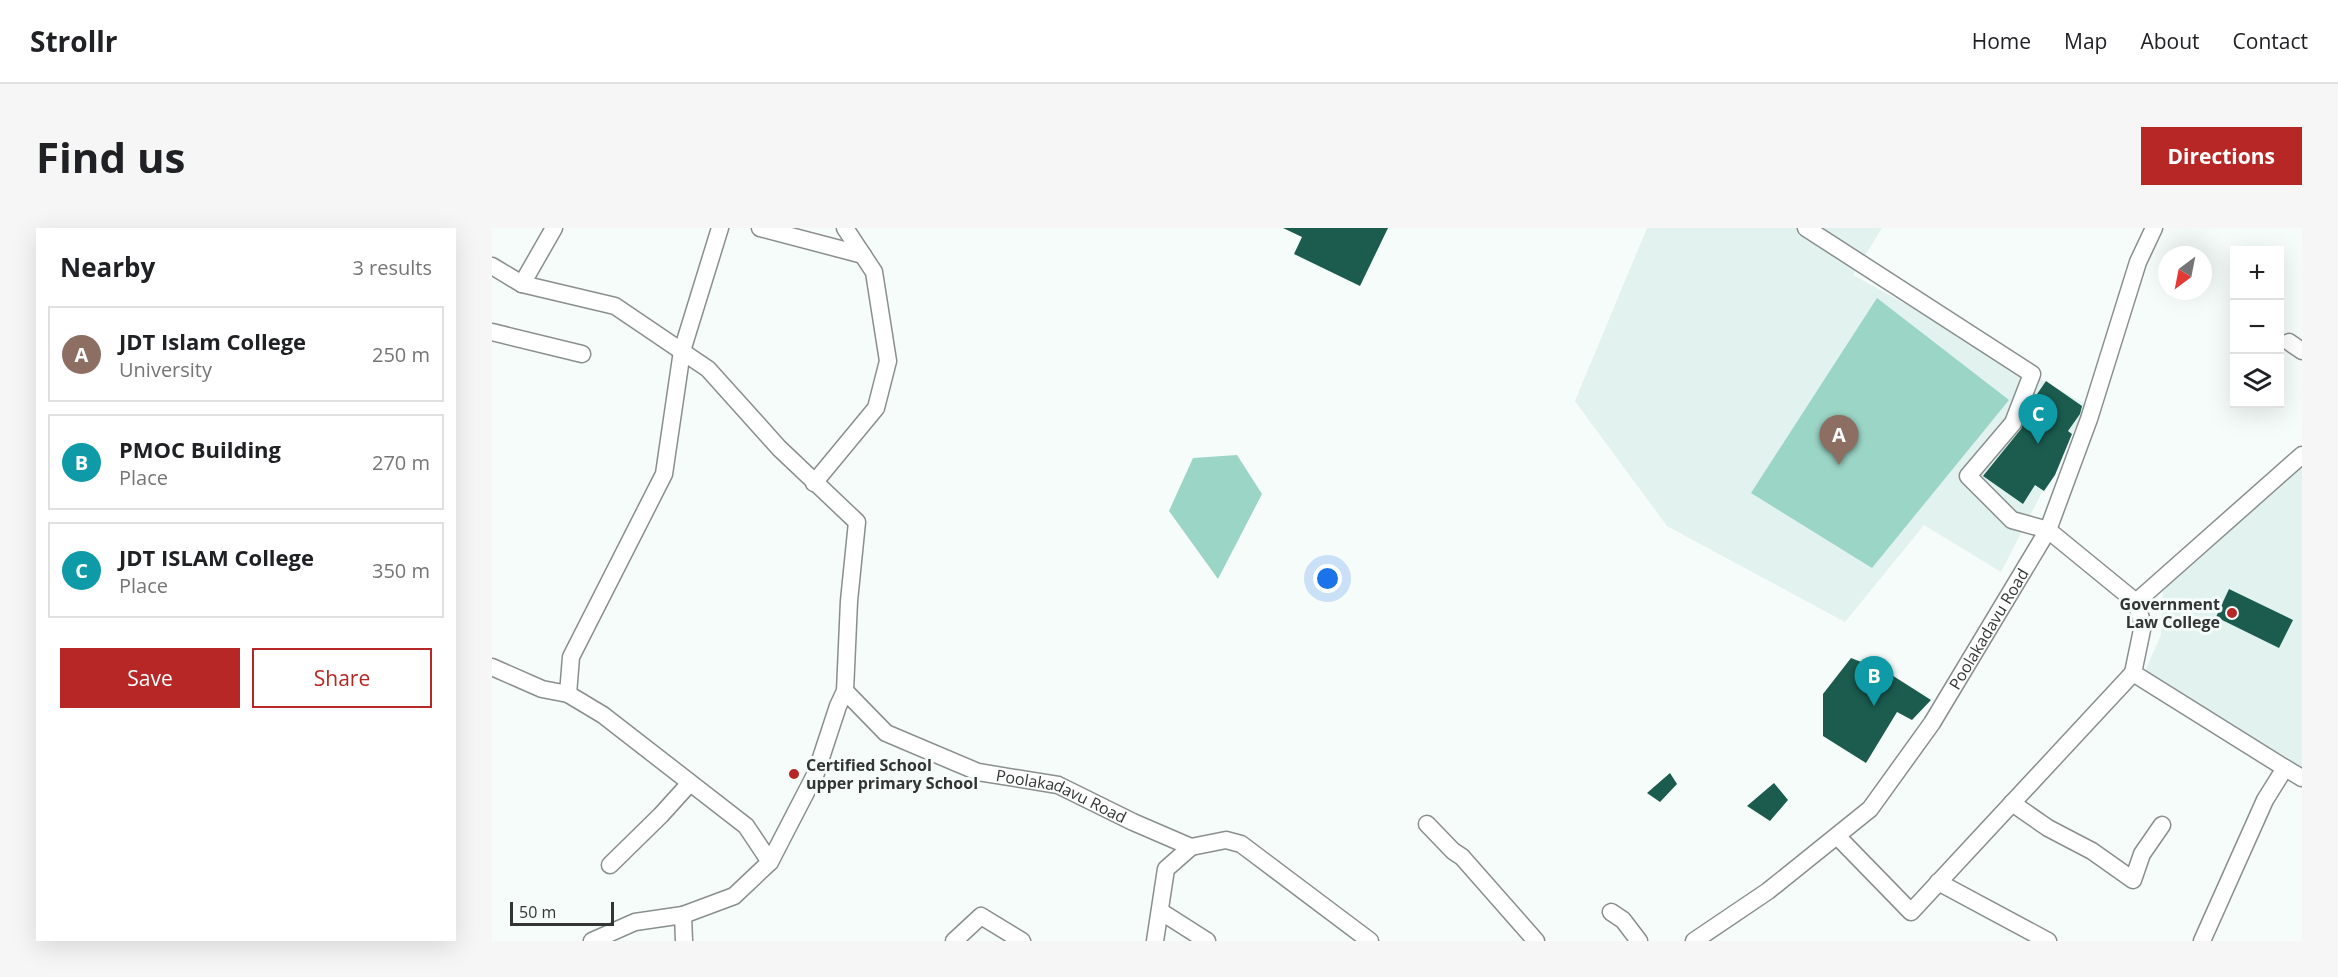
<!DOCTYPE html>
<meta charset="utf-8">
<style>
body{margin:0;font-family:"Open Sans",sans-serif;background:#f6f6f6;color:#202124}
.controls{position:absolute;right:18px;top:18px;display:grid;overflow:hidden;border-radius:0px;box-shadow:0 6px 24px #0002}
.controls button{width:54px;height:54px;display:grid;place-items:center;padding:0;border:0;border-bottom:2px solid #e0e0e0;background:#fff;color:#202124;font:30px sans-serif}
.compass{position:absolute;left:1666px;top:18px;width:54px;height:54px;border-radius:50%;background:#fff;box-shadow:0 6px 24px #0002;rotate:212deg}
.scale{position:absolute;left:18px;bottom:15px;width:104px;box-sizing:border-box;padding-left:6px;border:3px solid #333535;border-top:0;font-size:16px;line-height:21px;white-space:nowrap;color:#333535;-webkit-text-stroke:4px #f5fcfa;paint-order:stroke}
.you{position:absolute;left:836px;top:351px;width:21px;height:21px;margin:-15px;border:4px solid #fff;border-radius:50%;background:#1a73e8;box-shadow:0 0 0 9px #1a73e833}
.badge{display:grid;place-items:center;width:39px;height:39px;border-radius:50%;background:#b62725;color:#fff;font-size:20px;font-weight:700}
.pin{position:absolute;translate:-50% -50px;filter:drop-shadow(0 2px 3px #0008)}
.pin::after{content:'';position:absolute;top:32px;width:21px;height:18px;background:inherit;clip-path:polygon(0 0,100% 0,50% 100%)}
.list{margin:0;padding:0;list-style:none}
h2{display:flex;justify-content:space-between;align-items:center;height:78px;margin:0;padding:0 24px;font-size:26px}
h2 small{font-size:20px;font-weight:400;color:#757577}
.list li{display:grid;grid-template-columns:39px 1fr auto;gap:18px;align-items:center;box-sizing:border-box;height:96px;margin:0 12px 12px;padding:0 12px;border:2px solid #e0e0e0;border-radius:0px}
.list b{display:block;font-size:22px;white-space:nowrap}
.list p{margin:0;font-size:20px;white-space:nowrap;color:#757577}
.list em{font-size:20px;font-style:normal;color:#757577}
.actions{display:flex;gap:12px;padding:18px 24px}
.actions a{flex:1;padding:14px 0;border:2px solid #b62725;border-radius:0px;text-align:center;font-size:21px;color:#b62725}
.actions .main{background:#b62725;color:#fff}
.icon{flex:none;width:33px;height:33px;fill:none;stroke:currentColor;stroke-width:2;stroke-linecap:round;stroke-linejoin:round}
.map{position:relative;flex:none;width:1810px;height:713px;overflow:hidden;border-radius:0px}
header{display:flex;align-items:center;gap:36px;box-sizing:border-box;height:84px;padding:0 30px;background:#fff;border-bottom:2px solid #e0e0e0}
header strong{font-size:28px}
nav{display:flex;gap:33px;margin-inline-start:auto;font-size:21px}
.intro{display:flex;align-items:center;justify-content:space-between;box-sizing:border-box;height:144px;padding:0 36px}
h1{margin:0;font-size:42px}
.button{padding:15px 27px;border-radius:0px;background:#b62725;color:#fff;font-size:21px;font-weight:700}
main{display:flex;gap:36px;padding:0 36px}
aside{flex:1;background:#fff;border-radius:0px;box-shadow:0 6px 24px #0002}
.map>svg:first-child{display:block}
.built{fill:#e2f2ee}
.green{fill:#9bd5c6}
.building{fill:#1b5c4f}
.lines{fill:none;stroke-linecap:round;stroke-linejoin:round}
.minor-casing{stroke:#898f8e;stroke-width:19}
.minor{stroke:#fff;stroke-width:16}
.poi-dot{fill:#b62725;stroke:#f5fcfa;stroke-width:2}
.labels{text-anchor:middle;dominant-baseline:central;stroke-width:6;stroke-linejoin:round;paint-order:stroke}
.poi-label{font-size:16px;font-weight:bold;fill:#333535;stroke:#f5fcfa;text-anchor:end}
.street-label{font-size:16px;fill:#333535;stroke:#f5fcfa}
</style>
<header>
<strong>Strollr</strong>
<nav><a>Home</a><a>Map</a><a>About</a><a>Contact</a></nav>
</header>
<div class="intro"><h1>Find us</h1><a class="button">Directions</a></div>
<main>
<aside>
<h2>Nearby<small>3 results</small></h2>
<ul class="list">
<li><span class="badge" style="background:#8d6e63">A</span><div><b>JDT Islam College</b><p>University</p></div><em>250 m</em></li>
<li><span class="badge" style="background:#0f9aa8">B</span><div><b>PMOC Building</b><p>Place</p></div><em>270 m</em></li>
<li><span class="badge" style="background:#0f9aa8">C</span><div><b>JDT ISLAM College</b><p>Place</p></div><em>350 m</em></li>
</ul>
<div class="actions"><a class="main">Save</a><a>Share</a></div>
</aside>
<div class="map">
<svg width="1810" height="713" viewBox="0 0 1810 713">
<rect width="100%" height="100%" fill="#f5fcfa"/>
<!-- built -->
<path class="built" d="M 1155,0 L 1390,0 L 1361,47 L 1595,177 L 1509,344 L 1432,297 L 1353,394 L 1175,298 L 1083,173 Z
M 1810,240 L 1810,539 L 1653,443 L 1669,407 L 1671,362 Z"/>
<!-- green -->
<path class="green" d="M 1385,70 L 1517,172 L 1380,340 L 1259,265 Z
M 745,227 L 770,266 L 726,351 L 677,283 L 701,230 Z"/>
<!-- building -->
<path class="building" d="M 791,0 L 896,0 L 868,58 L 802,26 L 810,9 Z
M 1554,153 L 1590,178 L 1588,186 L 1576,203 L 1580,206 L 1563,247 L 1552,263 L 1543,257 L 1531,276 L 1491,248 L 1529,201 L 1541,172 Z
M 1737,361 L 1801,392 L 1787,420 L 1724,389 Z
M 1359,430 L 1395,444 L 1439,472 L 1420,492 L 1405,484 L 1374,535 L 1331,508 L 1331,466 Z
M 1178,545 L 1185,556 L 1168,574 L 1155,565 Z
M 1282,555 L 1296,572 L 1278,593 L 1255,578 Z"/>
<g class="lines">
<defs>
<g id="minor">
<path d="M 268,0 L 371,27"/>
<path d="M 1314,0 L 1540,146 L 1521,195 L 1476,248 L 1520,292 L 1556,302 L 1644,374"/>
<path d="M 0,38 L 30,56 L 123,78 L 216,141 L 287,220 L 365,294 L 357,373 L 353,463 L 346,478 L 324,545 L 278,634 L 242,668 L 191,687 L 192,713"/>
<path d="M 30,56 L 62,0"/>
<path d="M 0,104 L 90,126"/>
<path d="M 1797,114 L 1810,123"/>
<path d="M 322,255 L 384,180 L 396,133 L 382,44 L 353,0"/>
<path d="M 0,439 L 50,461 L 76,466 L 111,487 L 254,598 L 278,634"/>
<path id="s1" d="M 353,463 L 394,505 L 486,544 L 566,557 L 641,594 L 699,619 L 674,641 L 663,713"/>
<path d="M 76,466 L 79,429 L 172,246 L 190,123 L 228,0"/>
<path d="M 1793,540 L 1641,445 L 1651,397 L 1644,374 L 1810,227"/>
<path d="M 1520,575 L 1556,600 L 1600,623 L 1641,652 L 1650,626 L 1670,597"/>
<path d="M 935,596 L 961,623 L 970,629 L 1044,713"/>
<path d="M 1345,608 L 1419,684 L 1641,445"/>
<path d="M 699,619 L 734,612 L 749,616 L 878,713"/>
<path d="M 118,637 L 169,587 L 198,555"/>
<path d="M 1446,654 L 1556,713"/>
<path d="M 668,683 L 715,713"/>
<path d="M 1119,684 L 1131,692 L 1147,713"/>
<path d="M 100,713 L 143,694 L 191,687"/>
<path d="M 462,713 L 489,688 L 530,713"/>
<path id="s2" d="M 1202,713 L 1276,663 L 1378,581 L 1440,495 L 1556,302 L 1597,191 L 1646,34 L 1662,0"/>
<path d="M 1710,713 L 1773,572 L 1793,540 L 1810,550"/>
</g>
</defs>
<!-- minor casing -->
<use href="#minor" class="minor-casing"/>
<!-- minor -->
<use href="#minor" class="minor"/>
</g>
<!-- markers -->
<g class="poi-dot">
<circle cx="1740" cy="385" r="6"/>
<circle cx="302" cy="546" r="6"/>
</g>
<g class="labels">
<!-- poi labels -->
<g class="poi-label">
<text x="1728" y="376">Government<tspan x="1728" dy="18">Law College</tspan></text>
<text x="314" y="537" text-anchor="start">Certified School<tspan x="314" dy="18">upper primary School</tspan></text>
</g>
<!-- street labels -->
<g class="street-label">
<text stroke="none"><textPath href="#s2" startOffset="436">Poolakadavu Road</textPath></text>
<text stroke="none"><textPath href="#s1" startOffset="246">Poolakadavu Road</textPath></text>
</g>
</g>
</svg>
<div class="controls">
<button>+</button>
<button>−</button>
<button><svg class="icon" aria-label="layers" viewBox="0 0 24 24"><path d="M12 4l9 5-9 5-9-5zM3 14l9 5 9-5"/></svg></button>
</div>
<svg class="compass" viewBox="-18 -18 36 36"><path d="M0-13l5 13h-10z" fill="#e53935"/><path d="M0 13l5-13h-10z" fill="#757577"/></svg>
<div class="scale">50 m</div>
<div class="you"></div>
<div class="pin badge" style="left:1347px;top:237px;background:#8d6e63">A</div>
<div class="pin badge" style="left:1382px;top:478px;background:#0f9aa8">B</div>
<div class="pin badge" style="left:1546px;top:216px;background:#0f9aa8">C</div>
</div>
</main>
